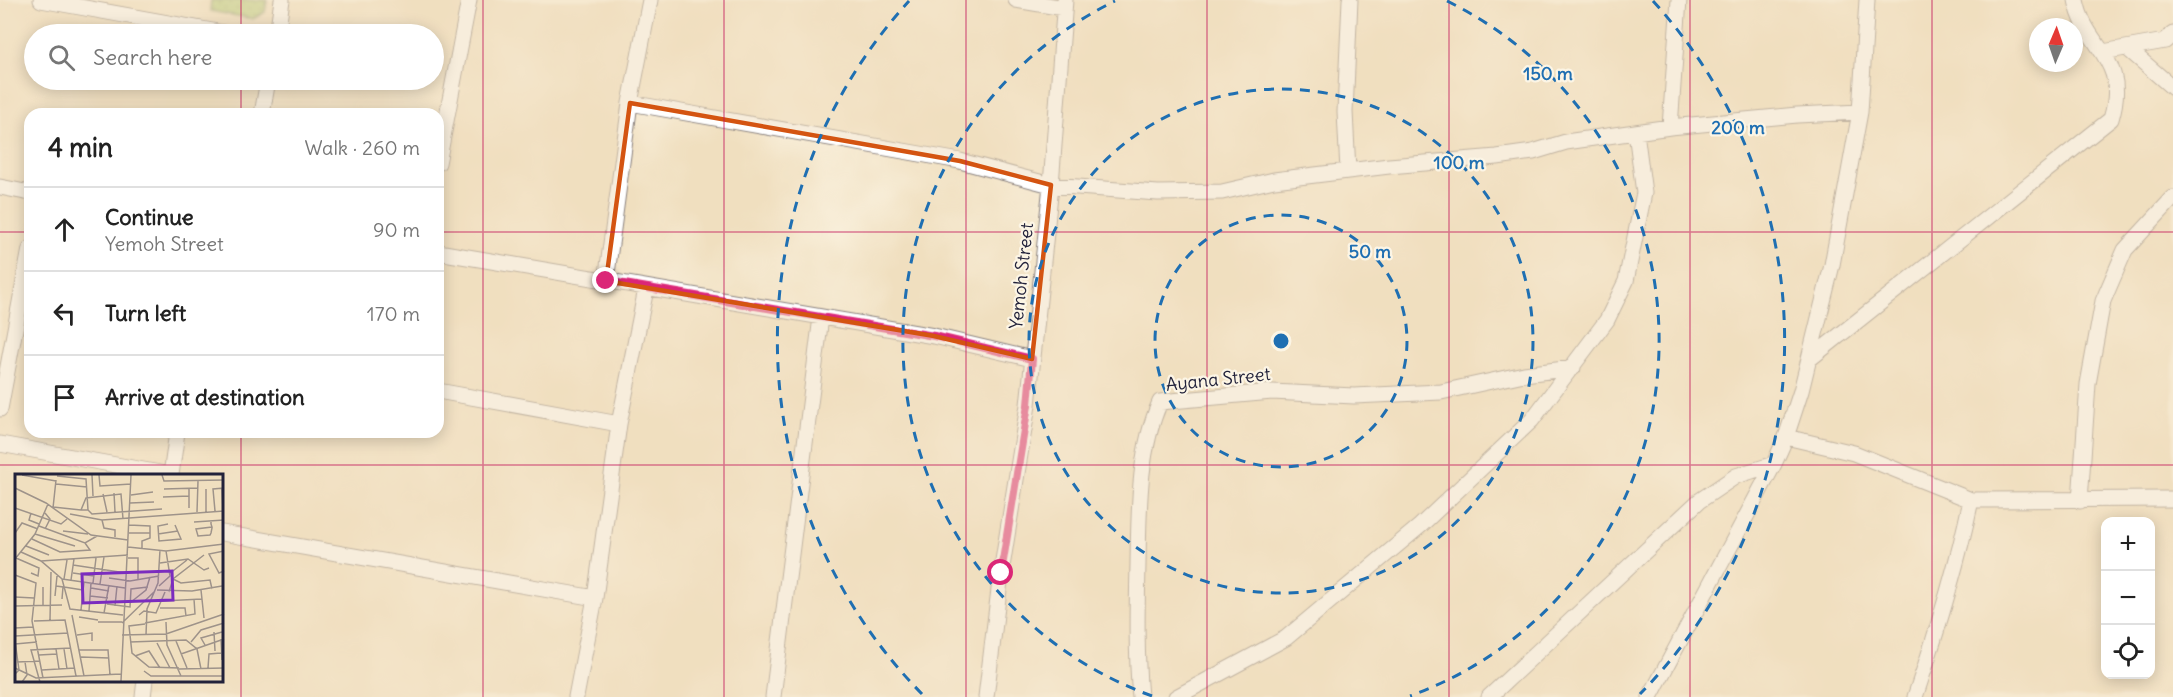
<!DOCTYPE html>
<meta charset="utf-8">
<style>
body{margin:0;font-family:Delius,sans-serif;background:#f6f6f6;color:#222}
.controls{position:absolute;right:18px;bottom:18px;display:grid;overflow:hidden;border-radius:12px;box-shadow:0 3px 15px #0003}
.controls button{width:54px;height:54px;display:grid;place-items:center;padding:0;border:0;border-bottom:2px solid #e0e0e0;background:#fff;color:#222;font:30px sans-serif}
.compass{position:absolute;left:2029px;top:18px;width:54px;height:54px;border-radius:50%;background:#fff;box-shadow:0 3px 15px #0003;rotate:2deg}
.stop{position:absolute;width:18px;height:18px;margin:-14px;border:4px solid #db2777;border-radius:50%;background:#fff}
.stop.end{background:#db2777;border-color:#fff;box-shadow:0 2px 6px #0008}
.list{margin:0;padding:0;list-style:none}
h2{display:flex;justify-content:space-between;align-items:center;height:78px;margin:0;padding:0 24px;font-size:26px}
h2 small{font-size:20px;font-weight:400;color:#767676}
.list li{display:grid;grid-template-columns:39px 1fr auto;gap:18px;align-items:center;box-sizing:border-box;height:84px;padding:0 24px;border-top:2px solid #e0e0e0}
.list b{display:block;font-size:22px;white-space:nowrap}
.list p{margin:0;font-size:20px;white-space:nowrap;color:#767676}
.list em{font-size:20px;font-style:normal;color:#767676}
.icon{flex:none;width:33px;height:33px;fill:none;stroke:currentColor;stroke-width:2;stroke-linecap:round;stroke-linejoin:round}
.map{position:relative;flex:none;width:2173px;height:697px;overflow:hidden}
.search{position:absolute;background:#fff;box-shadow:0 3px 15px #0003;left:24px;top:24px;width:420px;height:66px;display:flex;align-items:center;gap:15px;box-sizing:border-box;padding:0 21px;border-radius:33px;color:#767676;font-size:22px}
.panel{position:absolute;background:#fff;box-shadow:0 3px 15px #0003;left:24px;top:108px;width:420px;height:330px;border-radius:18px}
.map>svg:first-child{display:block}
.grass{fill:url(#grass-dots);stroke:#677655;stroke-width:1.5}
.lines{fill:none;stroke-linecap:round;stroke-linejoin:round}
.minor-casing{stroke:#89807d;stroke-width:17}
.minor{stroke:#fff;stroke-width:15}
.route{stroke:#db2777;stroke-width:8}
.marked{fill:none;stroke:#d45411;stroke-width:4.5;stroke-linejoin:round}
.grid{fill:none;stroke:#c2185b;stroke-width:1.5;stroke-opacity:0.55}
.ring{fill:none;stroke:#1f6fb2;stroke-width:3;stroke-dasharray:10 8}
.labels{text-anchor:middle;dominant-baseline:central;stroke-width:4.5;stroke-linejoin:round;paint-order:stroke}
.street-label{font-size:18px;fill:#22223b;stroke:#fcf5e5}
.inset-road{fill:none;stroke:#9e938a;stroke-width:1.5}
.view{fill:#7b2cbf;fill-opacity:0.15;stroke:#7b2cbf;stroke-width:3}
.inset-edge{fill:none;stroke:#22223b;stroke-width:3}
.centre{fill:#1f6fb2;stroke:#fcf5e5;stroke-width:3}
.ring-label{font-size:18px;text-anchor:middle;font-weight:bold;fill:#1f6fb2;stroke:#fcf5e5;stroke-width:4.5;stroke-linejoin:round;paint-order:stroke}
</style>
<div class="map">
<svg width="2173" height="697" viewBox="0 0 2173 697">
<defs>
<pattern id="grass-dots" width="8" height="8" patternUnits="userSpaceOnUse" patternTransform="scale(1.5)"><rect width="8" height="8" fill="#acc96f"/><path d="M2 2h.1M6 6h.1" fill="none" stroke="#94ac61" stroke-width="1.8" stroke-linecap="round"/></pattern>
</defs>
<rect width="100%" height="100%" fill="#fcf5e5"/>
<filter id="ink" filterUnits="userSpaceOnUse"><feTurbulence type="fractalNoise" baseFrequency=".0167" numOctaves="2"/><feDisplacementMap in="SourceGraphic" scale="12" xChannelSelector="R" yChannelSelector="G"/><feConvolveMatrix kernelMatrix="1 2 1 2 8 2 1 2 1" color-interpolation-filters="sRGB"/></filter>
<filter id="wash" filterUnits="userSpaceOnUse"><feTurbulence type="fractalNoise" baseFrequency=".008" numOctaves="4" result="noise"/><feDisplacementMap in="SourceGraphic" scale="24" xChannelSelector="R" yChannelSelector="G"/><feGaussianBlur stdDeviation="1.35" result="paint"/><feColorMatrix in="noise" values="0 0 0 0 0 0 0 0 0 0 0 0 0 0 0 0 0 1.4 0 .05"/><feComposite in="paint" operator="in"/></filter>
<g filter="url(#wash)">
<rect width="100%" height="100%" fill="#f0dfbf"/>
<!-- grass -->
<path class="grass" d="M 211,0 L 267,0 L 265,12 L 253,19 L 210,11 Z"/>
</g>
<g filter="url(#ink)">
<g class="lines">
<defs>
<path id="minor" d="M 41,0 L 229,34
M 1016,0 L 1064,8
M 277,34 L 282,0
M 2127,48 L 2173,88
M 2103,52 L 2165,41 L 2173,34
M 630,103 L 960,161 L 1051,185 L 1158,193 L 1222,192 L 1274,180 L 1389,166 L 1497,157 L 1533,152 L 1566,142 L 1670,127 L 1797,115 L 1860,112
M 262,114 L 268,80
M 1670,127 L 1679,0
M 438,163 L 469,0
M 1348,171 L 1345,112 L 1350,0
M 0,187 L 30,193
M 438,252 L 934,336 L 1032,359
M 606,281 L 630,103 L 650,0
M 1811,358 L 2111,119 C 2130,57 2085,49 2076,0
M 438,391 L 619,424
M 0,409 L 30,249
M 1786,437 L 1854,453 L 1971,500 L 2173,499
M 0,444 L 171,475
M 171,475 L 177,432
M 2080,501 L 2088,384 L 2103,301 L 2125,250 L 2173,198
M 222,533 L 595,598
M 143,697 L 145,680
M 576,697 L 595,598 L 619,424 L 646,289
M 773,697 L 821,317
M 986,697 L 1001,573 L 1028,405 L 1051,185 L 1065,0
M 1140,697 C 1136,653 1137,609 1138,564 C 1139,510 1138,452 1160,402 L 1272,392 L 1354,396 L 1441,392 L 1524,374 L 1573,368
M 1176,697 L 1286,638 L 1420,526 L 1532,420 L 1607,320 L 1626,281 L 1644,193 L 1636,132
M 1489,697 L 1699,501 L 1736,476 L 1774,464
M 1650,697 L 1774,464 L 1786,437 L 1801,391 L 1832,265 L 1860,112 L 1867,0
M 1915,697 C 1937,632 1957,567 1971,500"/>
</defs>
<!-- minor casing -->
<use href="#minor" class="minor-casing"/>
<!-- minor -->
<use href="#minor" class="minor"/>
</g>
</g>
<g class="lines" filter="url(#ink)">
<!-- route -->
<path class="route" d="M 606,281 L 934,336 L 1032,359 L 1028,405 L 1001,573"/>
</g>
<!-- marked area -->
<path d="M0 0H2173V697H0ZM 630,103 L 960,161 L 1051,185 L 1032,359 L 934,336 L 606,281 Z" fill="#f0dfbf" fill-opacity=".55" fill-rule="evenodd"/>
<path class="marked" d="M 630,103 L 960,161 L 1051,185 L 1032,359 L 934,336 L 606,281 Z"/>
<!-- grid -->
<path class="grid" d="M 241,0 L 241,34M 483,0 L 483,697M 724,0 L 724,697M 966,0 L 966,697M 1207,0 L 1207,697M 1449,0 L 1449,697M 1690,0 L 1690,697M 1932,0 L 1932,697M 241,80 L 241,114M 0,232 L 30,232M 438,232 L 2173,232M 241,432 L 241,697M 0,465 L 2173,465"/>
<!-- distance rings -->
<g class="ring">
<circle cx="1281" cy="341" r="126"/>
<circle cx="1281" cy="341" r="252"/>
<path d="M1152 696A378 378 0 0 1 1115 1M1447 1A378 378 0 0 1 1410 696"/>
<path d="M922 694A504 504 0 0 1 909 1M1653 1A504 504 0 0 1 1640 694"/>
</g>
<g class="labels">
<!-- street labels -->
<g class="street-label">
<text transform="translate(1021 276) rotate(-84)">Yemoh Street</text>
<text transform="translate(1218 379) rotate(-6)">Ayana Street</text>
</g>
</g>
<!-- overview -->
<g transform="translate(15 474)">
<rect width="208" height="208" fill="#f0dfbf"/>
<path class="inset-road" d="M 7,1 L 41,7M 77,1 L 78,22M 84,1 L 85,12 L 116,10M 147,1 L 149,7 L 209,6M 42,2 L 71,5 L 73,36 L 77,40 L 147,35M 41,10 L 72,13M 0,14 L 31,29 L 76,61 L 113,66M 207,14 L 208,36M 149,15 L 183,14M 99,19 L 100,38M 88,20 L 92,38M 116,21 L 138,18M 148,23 L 174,22M 115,29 L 139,28M 38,33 L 66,36M 0,34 L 46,50 L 52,45M 38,34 L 41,6M 174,34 L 174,14M 73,36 L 66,36 L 71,24 L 106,20 L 108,45M 200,37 L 198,15 L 209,14M 182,38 L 183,7M 191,38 L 191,15M 16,39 L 14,46 L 24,50M 55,40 L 87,46 L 209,37M 87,46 L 89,54 L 100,56 L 100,63M 196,47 L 196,50 L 197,53 L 197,54 L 196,59 L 195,61 L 183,62 L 181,55 L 197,53M 179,48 L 209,46M 153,50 L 143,52 L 144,67 L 166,65 L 160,51M 114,51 L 135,52 L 135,64 L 127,67 L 127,74M 24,52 L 70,69 L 82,62M 30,55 L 35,45 L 30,39M 48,57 L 73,60M 0,59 L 7,49 L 23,55M 114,59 L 135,59M 20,60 L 60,72M 143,60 L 163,57M 17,65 L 45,78 L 75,76 L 70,69M 11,72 L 34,81M 113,73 L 151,77 L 209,70M 209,77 L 194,80 L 204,99 L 209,97M 6,78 L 26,87 L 47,105 L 55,135 L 108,141M 1,84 L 24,94 L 23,102 L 16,99M 113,84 L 123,84 L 123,105M 0,85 L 20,60 L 33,30M 26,87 L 113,81M 145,89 L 173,85 L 189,96 L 194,94M 58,91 L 111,99M 58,99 L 79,102M 154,100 L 172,86M 0,101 L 21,109 L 17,147 L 28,204M 94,104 L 115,107 L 144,102M 47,105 L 110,114M 49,105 L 52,86M 158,105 L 166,109 L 195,106 L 197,115M 56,106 L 59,85M 78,109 L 81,84M 85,110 L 89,83M 41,112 L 48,113 L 47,125M 144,112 L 155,102 L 151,77M 49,113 L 68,116M 76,114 L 94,117M 142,116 L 177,117 L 207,112M 186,116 L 189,144M 154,118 L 158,105 L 189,81M 40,122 L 42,102M 75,122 L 93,124M 0,123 L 19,124M 147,127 L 187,125M 116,128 L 131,116 L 135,103M 92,130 L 115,133 L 116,115 L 133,113M 0,132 L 47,131M 28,132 L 28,113M 100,132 L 102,112M 145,134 L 170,134 L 171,142M 66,136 L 69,108M 74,137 L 76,109M 89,139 L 94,111M 57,141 L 69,202M 124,141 L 129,137 L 141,139 L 150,118M 64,143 L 83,146M 35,146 L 36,98M 19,147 L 50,146 L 61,202M 83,148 L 107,148M 151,148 L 152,171 L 166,202M 107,149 L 140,117M 130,149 L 180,140 L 179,125M 130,150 L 114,152 L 117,179 L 134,193 L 164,194M 0,154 L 18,153M 199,158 L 200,177M 62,161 L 77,159 L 77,167M 107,161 L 151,160 L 209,140M 131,161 L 132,135 L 143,109 L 145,76M 0,162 L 53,159M 206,165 L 207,186M 0,167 L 4,196 L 0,200M 161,167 L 172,194M 115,168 L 171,166 L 182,175 L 186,195M 176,168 L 186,156 L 209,149M 142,169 L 155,194M 0,170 L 22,168M 190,171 L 186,164 L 207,158M 41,175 L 44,195M 49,175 L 52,195M 64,176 L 93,176 L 95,201M 166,180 L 209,165M 24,181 L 42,180M 120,182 L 134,177 L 145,194M 66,183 L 94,184M 2,188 L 25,187M 0,194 L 21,204 L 106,200M 193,194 L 194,180 L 206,179M 164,195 L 209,194M 27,196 L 60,194M 129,197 L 136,202 L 209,202M 106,207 L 116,1M 7,208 L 12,201 L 10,188M 25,208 L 16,176 L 56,174M 86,208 L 178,208"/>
<path class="view" d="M 157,97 L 158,126 L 68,129 L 67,100 Z"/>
<rect width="208" height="208" class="inset-edge"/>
</g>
<circle cx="1281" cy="341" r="9" class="centre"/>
<g class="ring-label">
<text x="1548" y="80">150 m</text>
<text x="1738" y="134">200 m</text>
<text x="1459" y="169">100 m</text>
<text x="1370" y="258">50 m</text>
</g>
</svg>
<div class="controls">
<button>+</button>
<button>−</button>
<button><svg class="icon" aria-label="locate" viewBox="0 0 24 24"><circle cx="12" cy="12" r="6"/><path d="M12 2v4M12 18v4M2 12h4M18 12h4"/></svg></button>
</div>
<svg class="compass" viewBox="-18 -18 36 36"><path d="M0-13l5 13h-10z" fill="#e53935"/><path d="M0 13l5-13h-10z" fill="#767676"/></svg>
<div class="stop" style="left:1001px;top:573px"></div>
<div class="stop end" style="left:606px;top:281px"></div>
<div class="search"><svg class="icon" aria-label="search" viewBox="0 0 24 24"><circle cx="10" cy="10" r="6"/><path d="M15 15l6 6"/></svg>Search here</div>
<section class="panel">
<h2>4 min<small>Walk · 260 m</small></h2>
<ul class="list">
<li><svg class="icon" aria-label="ahead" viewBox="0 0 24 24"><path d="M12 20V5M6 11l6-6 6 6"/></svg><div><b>Continue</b><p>Yemoh Street</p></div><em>90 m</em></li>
<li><svg class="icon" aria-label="left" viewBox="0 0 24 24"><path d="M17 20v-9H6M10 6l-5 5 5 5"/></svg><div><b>Turn left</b></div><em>170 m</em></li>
<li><svg class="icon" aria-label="arrive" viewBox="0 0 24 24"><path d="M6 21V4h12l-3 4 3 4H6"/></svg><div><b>Arrive at destination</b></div></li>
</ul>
</section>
</div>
